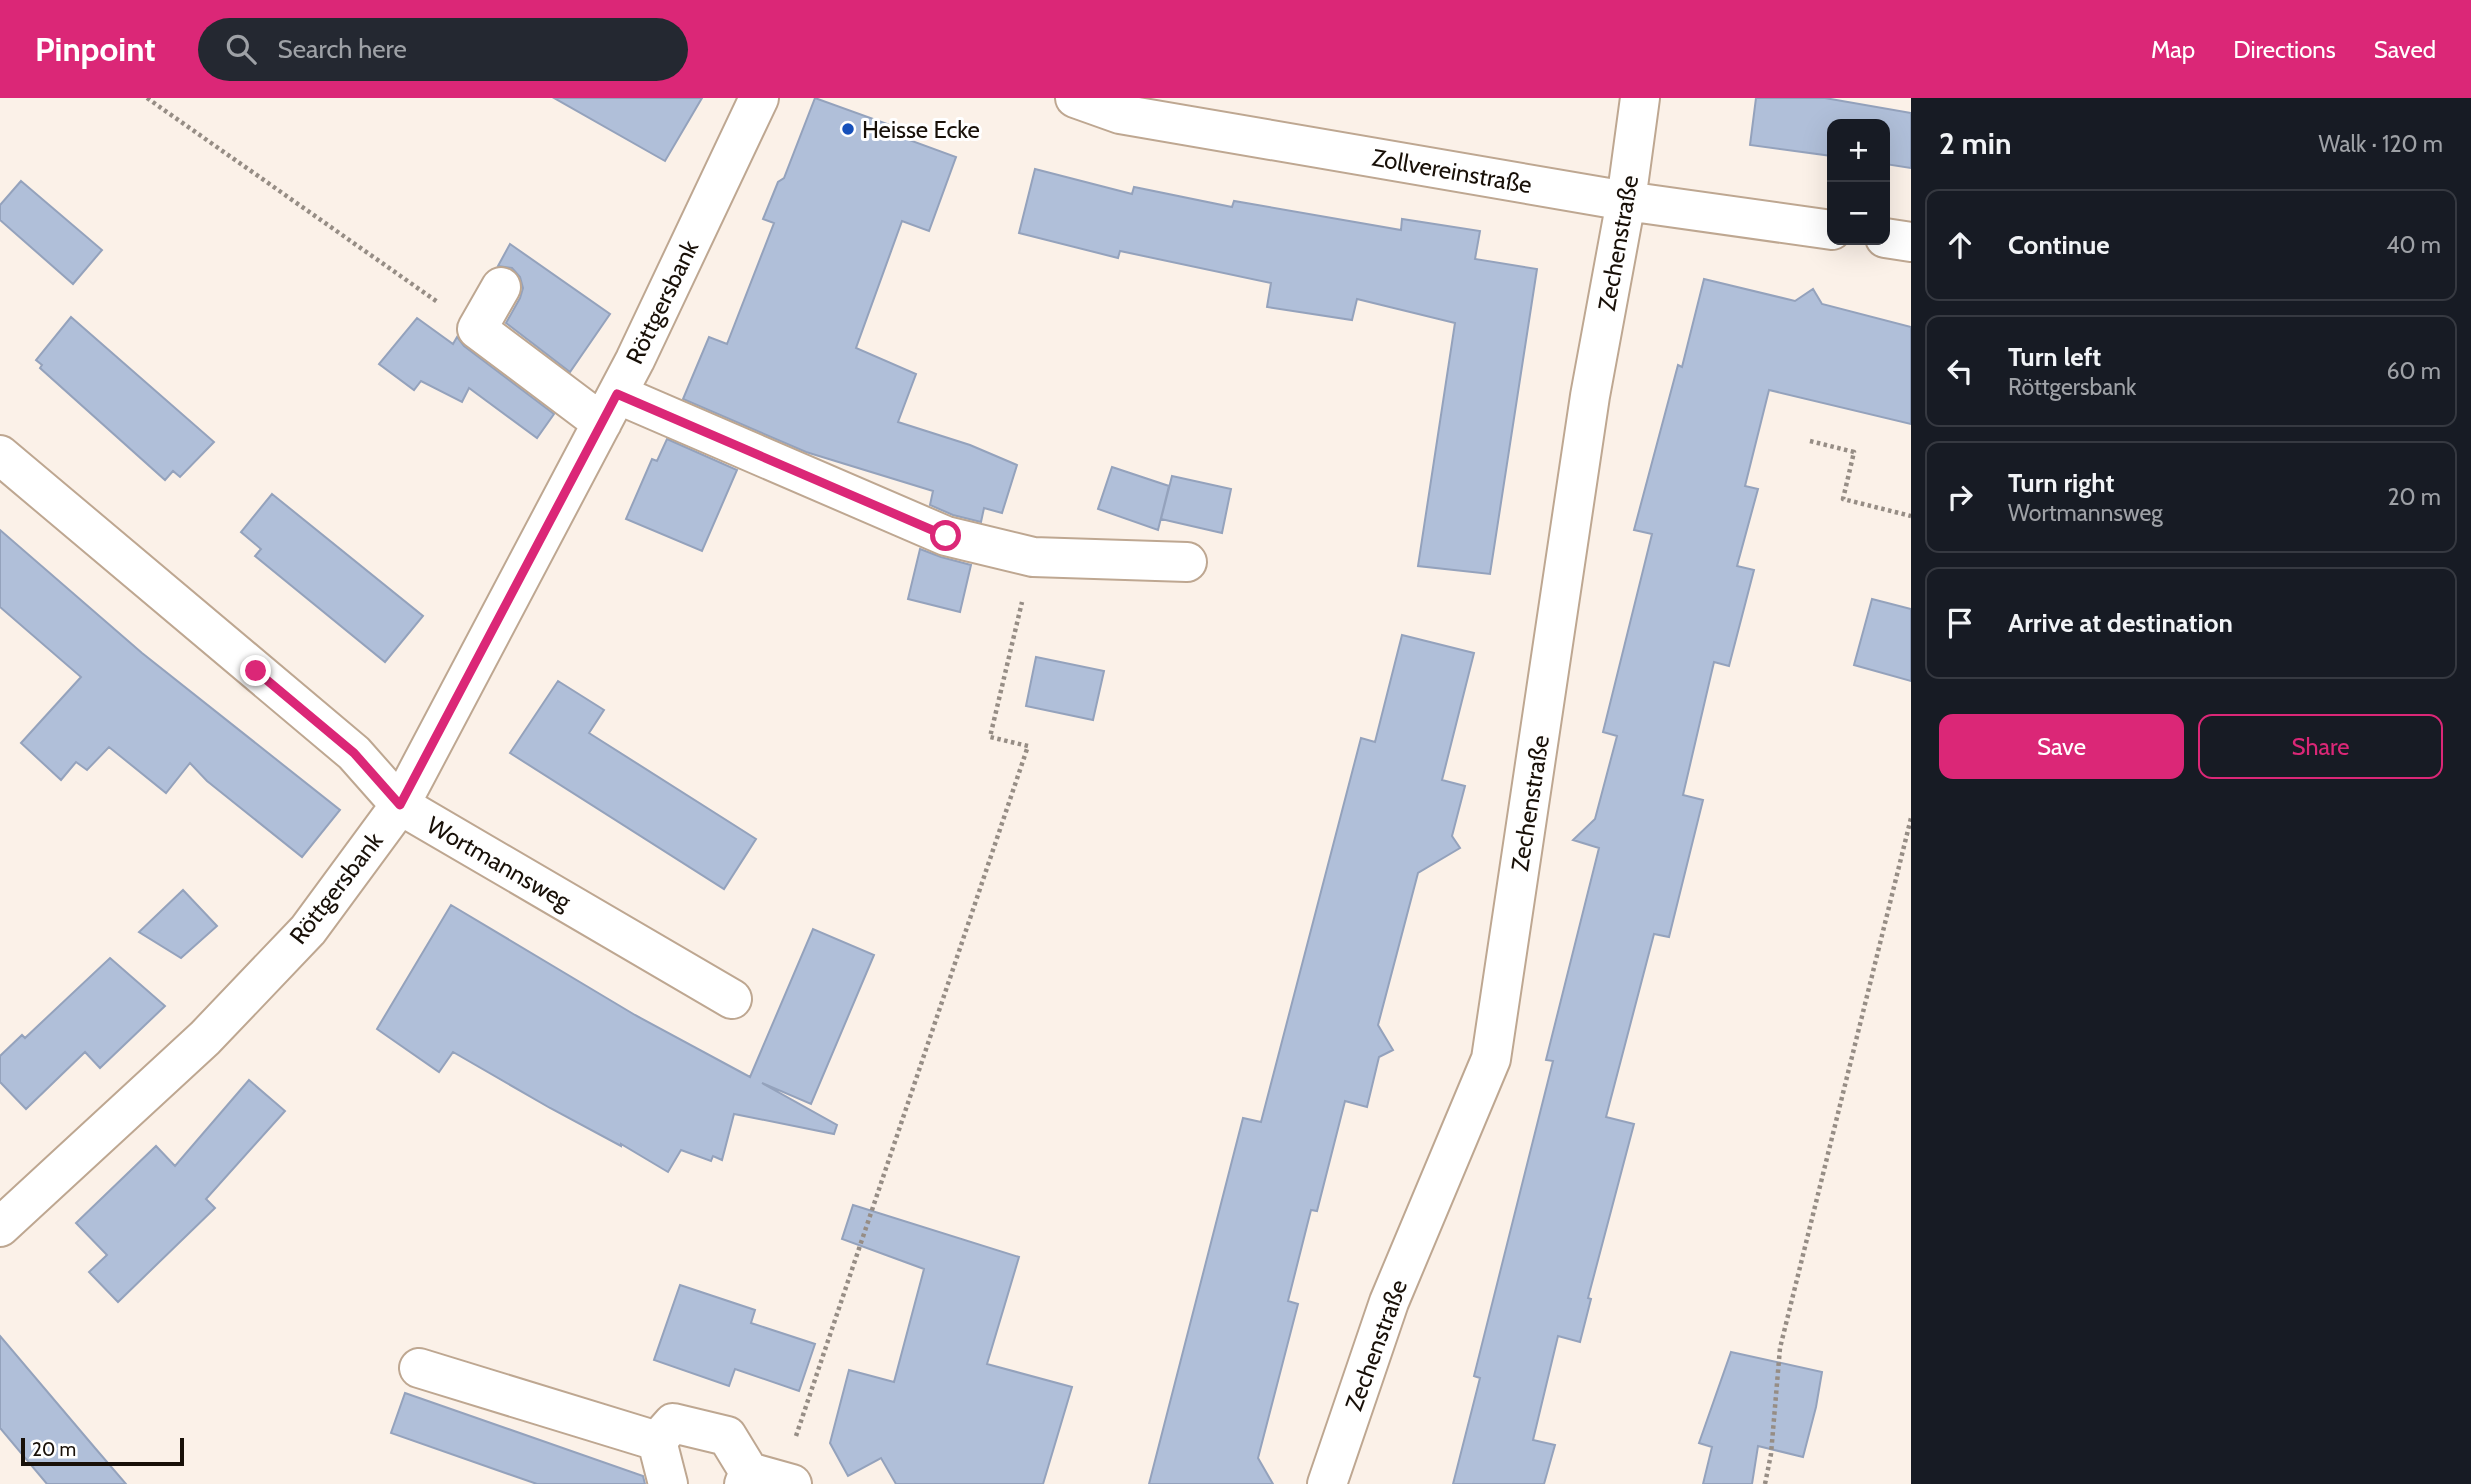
<!DOCTYPE html>
<meta charset="utf-8">
<style>
body{margin:0;font-family:Cabin,sans-serif;background:#242831;color:#f1f3f6}
.controls{position:absolute;right:21px;top:21px;display:grid;overflow:hidden;border-radius:14px;box-shadow:0 7px 28px #0002}
.controls button{width:63px;height:63px;display:grid;place-items:center;padding:0;border:0;border-bottom:2px solid #363941;background:#171b24;color:#f1f3f6;font:35px sans-serif}
.scale{position:absolute;left:21px;bottom:18px;width:163px;box-sizing:border-box;padding-left:7px;border:4px solid #181008;border-top:0;font-size:19px;line-height:24px;white-space:nowrap;color:#181008;-webkit-text-stroke:5px #fff;paint-order:stroke}
.stop{position:absolute;width:21px;height:21px;margin:-16px;border:5px solid #db2777;border-radius:50%;background:#fff}
.stop.end{background:#db2777;border-color:#fff;box-shadow:0 2px 7px #0008}
.list{margin:0;padding:0;list-style:none}
h2{display:flex;justify-content:space-between;align-items:center;height:91px;margin:0;padding:0 28px;font-size:30px}
h2 small{font-size:23px;font-weight:400;color:#9ea1a6}
.list li{display:grid;grid-template-columns:46px 1fr auto;gap:21px;align-items:center;box-sizing:border-box;height:112px;margin:0 14px 14px;padding:0 14px;border:2px solid #363941;border-radius:14px}
.list b{display:block;font-size:26px;white-space:nowrap}
.list p{margin:0;font-size:23px;white-space:nowrap;color:#9ea1a6}
.list em{font-size:23px;font-style:normal;color:#9ea1a6}
.actions{display:flex;gap:14px;padding:21px 28px}
.actions a{flex:1;padding:16px 0;border:2px solid #db2777;border-radius:14px;text-align:center;font-size:24px;color:#db2777}
.actions .main{background:#db2777;color:#fff}
.icon{flex:none;width:38px;height:38px;fill:none;stroke:currentColor;stroke-width:2;stroke-linecap:round;stroke-linejoin:round}
.map{position:relative;flex:none;width:1911px;height:1386px;overflow:hidden}
header{display:flex;align-items:center;gap:42px;box-sizing:border-box;height:98px;padding:0 35px;background:#db2777;color:#fff}
header strong{font-size:33px}
nav{display:flex;gap:38px;margin-inline-start:auto;font-size:24px}
.search{width:490px;height:63px;background:#242831;display:flex;align-items:center;gap:18px;box-sizing:border-box;padding:0 24px;border-radius:38px;color:#9ea1a6;font-size:26px}
main{display:flex}
aside{flex:1;background:#171b24}
.map>svg:first-child{display:block}
.building{fill:#b0bfd9;stroke:#94a2bc;stroke-width:2}
.lines{fill:none;stroke-linecap:round;stroke-linejoin:round}
.minor-casing{stroke:#bea791;stroke-width:42}
.path{stroke:#968d85;stroke-width:4.5;stroke-dasharray:3.5 3.5;stroke-linecap:butt}
.minor{stroke:#fff;stroke-width:38}
.route{stroke:#db2777;stroke-width:9}
.poi-dot{fill:#1650bb;stroke:#fff;stroke-width:2.5}
.labels{text-anchor:middle;dominant-baseline:central;stroke-width:6;stroke-linejoin:round;paint-order:stroke}
.poi-label{font-size:24px;fill:#181008;stroke:#fff;text-anchor:start}
.street-label{font-size:24px;fill:#181008;stroke:#fff}
</style>
<header>
<strong>Pinpoint</strong>
<div class="search"><svg class="icon" aria-label="search" viewBox="0 0 24 24"><circle cx="10" cy="10" r="6"/><path d="M15 15l6 6"/></svg>Search here</div>
<nav><a>Map</a><a>Directions</a><a>Saved</a></nav>
</header>
<main>
<div class="map">
<svg width="1911" height="1386" viewBox="0 0 1911 1386">
<rect width="100%" height="100%" fill="#fbf1e8"/>
<!-- building -->
<path class="building" d="M 554,0 L 702,0 L 665,63 Z
M 815,0 L 904,32 L 901,39 L 956,59 L 929,133 L 902,123 L 856,250 L 916,276 L 898,324 L 970,347 L 1017,367 L 1002,415 L 984,410 L 981,424 L 953,417 L 930,407 L 933,393 L 806,354 L 683,301 L 709,239 L 727,246 L 774,125 L 763,121 L 778,84 L 784,80 Z
M 1756,0 L 1825,0 L 1911,15 L 1911,70 L 1885,66 L 1885,26 L 1832,26 L 1832,58 L 1750,47 Z
M 1035,71 L 1132,96 L 1134,89 L 1232,109 L 1234,103 L 1401,132 L 1402,121 L 1480,133 L 1475,161 L 1537,171 L 1490,476 L 1418,468 L 1455,225 L 1357,201 L 1352,222 L 1267,209 L 1271,185 L 1120,153 L 1118,160 L 1019,135 Z
M 21,83 L 102,152 L 73,186 L 0,122 L 0,107 Z
M 510,146 L 610,216 L 570,274 L 506,225 L 520,200 L 523,190 L 520,179 L 512,170 L 498,168 Z
M 1704,181 L 1795,203 L 1813,191 L 1822,206 L 1911,229 L 1911,326 L 1769,292 L 1745,388 L 1758,391 L 1737,468 L 1754,472 L 1729,568 L 1714,564 L 1683,697 L 1703,702 L 1669,839 L 1654,836 L 1606,1019 L 1634,1026 L 1588,1200 L 1591,1201 L 1580,1244 L 1558,1238 L 1533,1342 L 1555,1347 L 1544,1386 L 1453,1386 L 1480,1280 L 1474,1278 L 1553,963 L 1546,962 L 1599,750 L 1573,742 L 1595,721 L 1617,638 L 1603,634 L 1652,436 L 1634,432 L 1678,267 L 1682,269 Z
M 71,219 L 214,344 L 180,379 L 173,373 L 165,382 L 40,270 L 42,267 L 36,262 Z
M 417,220 L 453,246 L 457,239 L 464,248 L 554,316 L 537,340 L 469,290 L 462,304 L 421,283 L 414,292 L 379,266 Z
M 667,341 L 737,372 L 702,453 L 626,421 L 652,361 L 657,363 Z
M 1112,369 L 1169,388 L 1158,432 L 1098,411 Z
M 1172,378 L 1231,391 L 1222,435 L 1161,421 Z
M 272,396 L 423,518 L 385,564 L 255,458 L 261,451 L 241,434 Z
M 0,432 L 142,555 L 340,712 L 302,759 L 207,683 L 190,665 L 166,695 L 109,649 L 87,672 L 76,664 L 61,682 L 21,645 L 81,579 L 0,509 Z
M 920,451 L 941,459 L 971,467 L 960,514 L 908,501 Z
M 1872,501 L 1911,511 L 1911,583 L 1854,567 Z
M 1402,537 L 1474,555 L 1442,682 L 1465,688 L 1452,738 L 1460,750 L 1418,775 L 1378,927 L 1393,952 L 1379,959 L 1367,1009 L 1345,1003 L 1317,1113 L 1311,1112 L 1288,1203 L 1298,1206 L 1258,1360 L 1273,1386 L 1149,1386 L 1243,1020 L 1261,1024 L 1361,640 L 1375,644 Z
M 1036,559 L 1104,573 L 1093,622 L 1026,608 Z
M 558,583 L 604,612 L 589,635 L 756,741 L 724,791 L 510,655 Z
M 183,792 L 217,828 L 181,860 L 139,834 Z
M 451,807 L 635,917 L 750,979 L 813,831 L 874,857 L 811,1006 L 762,985 L 837,1027 L 834,1036 L 734,1016 L 722,1062 L 713,1058 L 711,1063 L 681,1052 L 668,1074 L 621,1046 L 621,1048 L 550,1010 L 453,954 L 439,974 L 377,931 Z
M 110,860 L 165,908 L 100,970 L 85,954 L 26,1011 L 0,984 L 0,958 L 22,937 L 25,940 Z
M 249,982 L 285,1013 L 206,1101 L 215,1110 L 118,1204 L 89,1174 L 107,1157 L 76,1125 L 156,1048 L 175,1068 Z
M 853,1107 L 1019,1159 L 987,1266 L 1072,1289 L 1043,1386 L 896,1386 L 881,1360 L 848,1378 L 830,1345 L 849,1272 L 894,1284 L 924,1171 L 842,1141 Z
M 680,1187 L 755,1212 L 751,1225 L 815,1246 L 799,1293 L 735,1271 L 729,1288 L 654,1262 Z
M 0,1238 L 95,1350 L 126,1386 L 47,1386 L 0,1330 Z
M 1731,1254 L 1822,1274 L 1816,1309 L 1803,1359 L 1758,1348 L 1752,1386 L 1703,1386 L 1712,1349 L 1699,1345 Z
M 405,1295 L 643,1378 L 645,1386 L 537,1386 L 391,1335 Z"/>
<g class="lines">
<defs>
<path id="minor" d="M 1075,0 L 1120,16 L 1626,103 L 1832,132
M 1885,140 L 1911,144
M 501,189 L 477,231 L 602,325
M 617,296 L 946,438 L 1033,459 L 1187,464
M 0,357 L 354,655 L 400,707 L 732,901
M 0,1129 L 205,940 L 308,832 L 400,707 L 635,262 L 759,0
M 419,1270 L 657,1343
M 749,1374 L 792,1386
M 668,1386 L 657,1343 L 673,1325 L 727,1338 L 749,1374 L 744,1386
M 1327,1386 L 1389,1204 L 1491,961 L 1590,298 L 1626,103 L 1640,0"/>
</defs>
<!-- minor casing -->
<use href="#minor" class="minor-casing"/>
<!-- path -->
<path class="path" d="M 147,0 L 439,205
M 1810,343 L 1854,354 L 1843,401 L 1911,418
M 796,1338 L 1028,648 L 990,639 L 1022,504
M 1765,1386 L 1771,1356 L 1780,1250 L 1911,720"/>
<!-- minor -->
<use href="#minor" class="minor"/>
</g>
<g class="lines">
<!-- route -->
<path class="route" d="M 256,573 L 354,655 L 400,707 L 617,296 L 946,438"/>
</g>
<!-- markers -->
<circle class="poi-dot" cx="848" cy="31" r="7"/>
<g class="labels">
<!-- poi labels -->
<g class="poi-label">
<text x="862" y="31">Heisse Ecke</text>
</g>
<!-- street labels -->
<g class="street-label">
<text transform="translate(1452 73) rotate(10)">Zollvereinstraße</text>
<text transform="translate(1618 145) rotate(-80)">Zechenstraße</text>
<text transform="translate(662 204) rotate(-64)">Röttgersbank</text>
<text transform="translate(1530 705) rotate(-81)">Zechenstraße</text>
<text transform="translate(499 765) rotate(30)">Wortmannsweg</text>
<text transform="translate(336 790) rotate(-52)">Röttgersbank</text>
<text transform="translate(1376 1247) rotate(-70)">Zechenstraße</text>
</g>
</g>
</svg>
<div class="controls">
<button>+</button>
<button>−</button>
</div>
<div class="scale">20 m</div>
<div class="stop" style="left:946px;top:438px"></div>
<div class="stop end" style="left:256px;top:573px"></div>
</div>
<aside>
<h2>2 min<small>Walk · 120 m</small></h2>
<ul class="list">
<li><svg class="icon" aria-label="ahead" viewBox="0 0 24 24"><path d="M12 20V5M6 11l6-6 6 6"/></svg><div><b>Continue</b></div><em>40 m</em></li>
<li><svg class="icon" aria-label="left" viewBox="0 0 24 24"><path d="M17 20v-9H6M10 6l-5 5 5 5"/></svg><div><b>Turn left</b><p>Röttgersbank</p></div><em>60 m</em></li>
<li><svg class="icon" aria-label="right" viewBox="0 0 24 24"><path d="M7 20v-9h11M14 6l5 5-5 5"/></svg><div><b>Turn right</b><p>Wortmannsweg</p></div><em>20 m</em></li>
<li><svg class="icon" aria-label="arrive" viewBox="0 0 24 24"><path d="M6 21V4h12l-3 4 3 4H6"/></svg><div><b>Arrive at destination</b></div></li>
</ul>
<div class="actions"><a class="main">Save</a><a>Share</a></div>
</aside>
</main>
